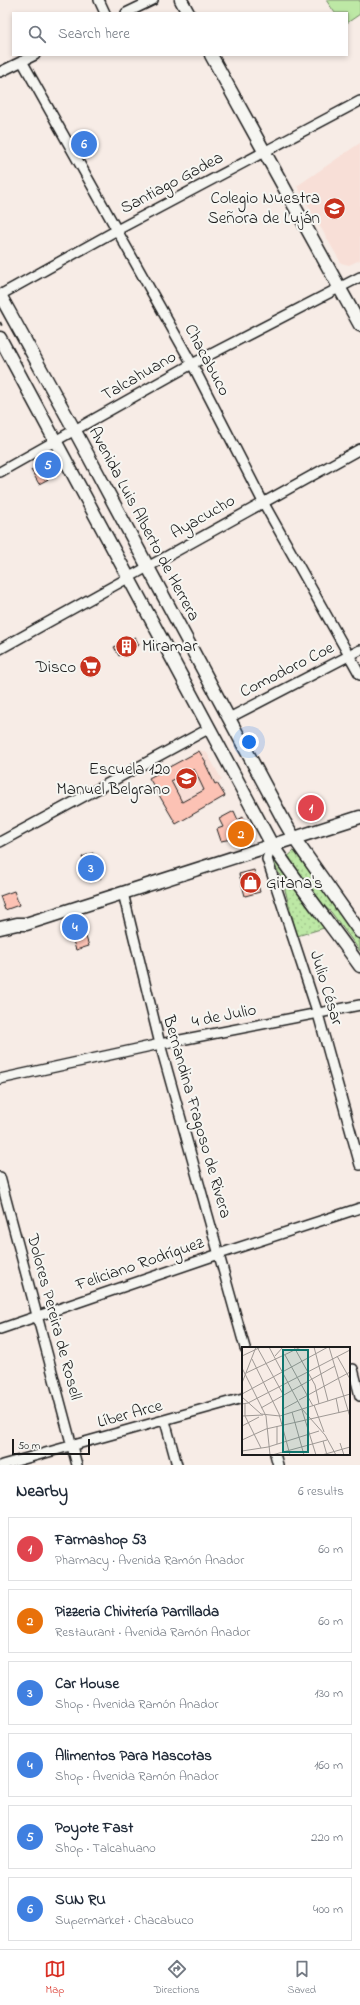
<!DOCTYPE html>
<meta charset="utf-8">
<style>
body{margin:0;font-family:"Indie Flower",sans-serif;background:#f2f2f3;color:#1f2937}
.scale{position:absolute;left:12px;bottom:10px;width:78px;box-sizing:border-box;padding-left:4px;border:2px solid #1c1c1c;border-top:0;font-size:11px;line-height:14px;white-space:nowrap;color:#1c1c1c;-webkit-text-stroke:3px #f6f6f2;paint-order:stroke}
.you{position:absolute;left:249px;top:742px;width:14px;height:14px;margin:-10px;border:3px solid #fff;border-radius:50%;background:#1a73e8;box-shadow:0 0 0 6px #1a73e833}
.badge{display:grid;place-items:center;width:26px;height:26px;border-radius:50%;background:#d93025;color:#fff;font-size:13px;font-weight:700}
.pin{position:absolute;translate:-50% -50%;border:2px solid #fff;box-shadow:0 1px 4px #0006}
.list{margin:0;padding:0;list-style:none}
h2{display:flex;justify-content:space-between;align-items:center;height:52px;margin:0;padding:0 16px;font-size:17px}
h2 small{font-size:13px;font-weight:400;color:#747a83}
.list li{display:grid;grid-template-columns:26px 1fr auto;gap:12px;align-items:center;box-sizing:border-box;height:64px;margin:0 8px 8px;padding:0 8px;border:1px solid #e0e1e3;border-radius:0px}
.list b{display:block;font-size:15px;white-space:nowrap}
.list p{margin:0;font-size:13px;white-space:nowrap;color:#747a83}
.list em{font-size:13px;font-style:normal;color:#747a83}
.icon{flex:none;width:22px;height:22px;fill:none;stroke:currentColor;stroke-width:2;stroke-linecap:round;stroke-linejoin:round}
.map{position:relative;flex:none;width:360px;height:1465px;overflow:hidden}
.search{position:absolute;background:#fff;box-shadow:0 2px 6px #0003;left:12px;right:12px;top:12px;height:44px;display:flex;align-items:center;gap:10px;box-sizing:border-box;padding:0 14px;border-radius:0px;color:#747a83;font-size:15px}
.sheet{height:484px;background:#fff}
nav{display:flex;justify-content:space-around;align-items:center;box-sizing:border-box;height:56px;border-top:1px solid #e0e1e3;background:#fff;font-size:11px;color:#747a83}
nav a{display:grid;justify-items:center;gap:2px}
nav .on{color:#d93025}
.map>svg:first-child{display:block}
.built{fill:#f8dfd7}
.green{fill:url(#green-dots);stroke:#6c8260}
.pitch{fill:#bde8a5;stroke:#6c8260}
.building{fill:#fcc2b4;stroke:#1c1c1c;fill-rule:evenodd}
.lines{fill:none;stroke-linecap:round;stroke-linejoin:round}
.street-casing{stroke:#1c1c1c;stroke-width:12}
.secondary-casing{stroke:#1c1c1c;stroke-width:15}
.path{stroke:#1c1c1c;stroke-width:2;stroke-dasharray:4 3;stroke-linecap:butt}
.street{stroke:#f6f6f2;stroke-width:9}
.secondary{stroke:#f6f6f2;stroke-width:12}
.labels{text-anchor:middle;dominant-baseline:central;stroke-width:4;stroke-linejoin:round;paint-order:stroke}
.street-label{font-size:17px;fill:#1c1c1c;stroke:#f6f6f2}
.poi-label{font-size:17px;fill:#1c1c1c;stroke:#f6f6f2;text-anchor:end}
.inset-road{fill:none;stroke:#9f9995;stroke-width:1}
.view{fill:#0f766e;fill-opacity:0.15;stroke:#0f766e;stroke-width:2}
.inset-edge{fill:none;stroke:#1c1c1c;stroke-width:2}
</style>
<div class="map">
<svg width="360" height="1465" viewBox="0 0 360 1465">
<defs>
<pattern id="green-dots" width="8" height="8" patternUnits="userSpaceOnUse"><rect width="8" height="8" fill="#bde8a5"/><path d="M2 2h.1M6 6h.1" fill="none" stroke="#a2c68d" stroke-width="1.8" stroke-linecap="round"/></pattern>
</defs>
<rect width="100%" height="100%" fill="#f7ece6"/>
<filter id="ink" filterUnits="userSpaceOnUse"><feTurbulence type="fractalNoise" baseFrequency=".025" numOctaves="2"/><feDisplacementMap in="SourceGraphic" scale="8" xChannelSelector="R" yChannelSelector="G"/><feConvolveMatrix kernelMatrix="1 2 1 2 8 2 1 2 1" color-interpolation-filters="sRGB"/></filter>
<g filter="url(#ink)">
<!-- built -->
<path class="built" d="M 360,143 L 360,260 L 349,265 L 341,263 L 297,186 Z
M 200,750 L 207,753 L 222,780 L 168,810 L 149,778 Z"/>
<!-- green -->
<path class="green" d="M 294,851 L 360,940 L 360,951 L 331,912 L 315,898 L 285,859 Z
M 275,862 L 277,862 L 324,928 L 297,936 L 283,882 L 274,863 Z"/>
<!-- pitch -->
<path class="pitch" d="M 326,0 L 360,0 L 360,14 L 347,23 L 347,13 L 335,13 Z"/>
<!-- building -->
<path class="building" d="M 50,459 L 58,474 L 39,484 L 31,470 Z
M 135,637 L 139,645 L 119,656 L 114,647 Z
M 199,751 L 206,762 L 205,763 L 215,784 L 217,783 L 225,796 L 176,824 L 149,778 ZM 194,769 L 204,790 L 182,802 L 171,781 Z
M 234,811 L 238,820 L 243,817 L 248,830 L 242,837 L 221,841 L 217,829 L 223,827 L 219,819 Z
M 93,853 L 101,878 L 90,882 L 82,857 Z
M 254,870 L 260,892 L 245,896 L 239,874 Z
M 14,891 L 19,905 L 5,910 L 0,896 Z
M 81,922 L 89,946 L 76,950 L 68,926 Z"/>
<g class="lines">
<defs>
<path id="street" d="M 99,0 L 105,13
M 126,13 L 153,0
M 22,61 L 192,364 L 263,502 L 360,675
M 0,72 L 35,55
M 0,295 L 117,230 L 360,101
M 0,472 L 192,364 L 360,277
M 0,649 L 360,449
M 229,718 L 360,650
M 0,842 L 210,728
M 272,845 L 267,859 L 318,1014 L 360,1165
M 123,893 L 160,1044 L 245,1348
M 0,1079 L 160,1044 L 360,1005
M 0,1177 L 77,1465
M 0,1329 L 219,1254 L 360,1208
M 353,1369 L 360,1396
M 165,1421 L 177,1465
M 275,1454 L 278,1465
M 2,1465 L 243,1398"/>
<path id="secondary" d="M 181,0 L 188,13
M 211,55 L 360,325
M 0,295 L 75,431 L 284,821 L 294,838 L 360,932
M 0,338 L 272,845 C 300,887 331,925 360,966
M 0,928 L 17,924 L 26,924 L 360,817"/>
</defs>
<!-- street casing -->
<use href="#street" class="street-casing"/>
<!-- secondary casing -->
<use href="#secondary" class="secondary-casing"/>
<!-- path -->
<path class="path" d="M 0,322 L 3,328"/>
<!-- street -->
<use href="#street" class="street"/>
<!-- secondary -->
<use href="#secondary" class="secondary"/>
</g>
</g>
<!-- icons -->
<defs>
<symbol id="school-disc" viewBox="-11 -11 22 22"><circle r="9.5" fill="#c8321e" stroke="#f6f6f2"/><path d="M0-5L7-2L0 1L-7-2ZM-4 1L0 2.5L4 1V4Q0 6-4 4Z" fill="#fff"/></symbol>
<symbol id="building-disc" viewBox="-11 -11 22 22"><circle r="9.5" fill="#c8321e" stroke="#f6f6f2"/><path d="M-4-6H4V6H1V3H-1V6H-4ZM-2.5-4.3h1.7v1.8h-1.7ZM.8-4.3h1.7v1.8H.8ZM-2.5-1h1.7V.8h-1.7ZM.8-1h1.7V.8H.8Z" fill="#fff"/></symbol>
<symbol id="supermarket-disc" viewBox="-11 -11 22 22"><circle r="9.5" fill="#c8321e" stroke="#f6f6f2"/><path d="M-6-5.5h2.5l.6 2H6L4.5 2H-2.5L-4.4-4H-6ZM-1.5 3.2a1.3 1.3 0 1 0 .1 0ZM3 3.2a1.3 1.3 0 1 0 .1 0Z" fill="#fff"/></symbol>
<symbol id="shop-disc" viewBox="-11 -11 22 22"><circle r="9.5" fill="#c8321e" stroke="#f6f6f2"/><path d="M-5-2.5h2.3a2.7 3.5 0 0 1 5.4 0H5L5.5 6h-11ZM-1.5-2.5h3a1.5 2.3 0 0 0-3 0Z" fill="#fff"/></symbol>
</defs>
<g fill-rule="evenodd">
<use href="#school-disc" x="322" y="196" width="25" height="25"/>
<use href="#building-disc" x="114" y="634" width="25" height="25"/>
<use href="#supermarket-disc" x="78" y="654" width="25" height="25"/>
<use href="#school-disc" x="174" y="766" width="25" height="25"/>
<use href="#shop-disc" x="238" y="870" width="25" height="25"/>
</g>
<g class="labels">
<!-- street labels -->
<g class="street-label">
<text transform="translate(172 183) rotate(-28)">Santiago Gadea</text>
<text transform="translate(207 360) rotate(62)">Chacabuco</text>
<text transform="translate(139 376) rotate(-30)">Talcahuano</text>
<text transform="translate(203 517) rotate(-30)">Ayacucho</text>
<text transform="translate(144 524) rotate(62)">Avenida Luis Alberto de Herrera</text>
<text transform="translate(287 670) rotate(-27)">Comodoro Coe</text>
<text transform="translate(326 988) rotate(73)">Julio César</text>
<text transform="translate(224 1016) rotate(-11)">4 de Julio</text>
<text transform="translate(197 1117) rotate(74)">Bernandina Fragoso de Rivera</text>
<text transform="translate(140 1264) rotate(-19)">Feliciano Rodríguez</text>
<text transform="translate(54 1317) rotate(75)">Dolores Pereira de Rosell</text>
<text transform="translate(130 1414) rotate(-15)">Líber Arce</text>
</g>
<!-- poi labels -->
<g class="poi-label">
<text x="320" y="198">Colegio Nuestra<tspan x="320" dy="20">Señora de Luján</tspan></text>
<text x="142" y="646" text-anchor="start">Miramar</text>
<text x="76" y="667">Disco</text>
<text x="170" y="769">Escuela 120<tspan x="170" dy="20">Manuel Belgrano</tspan></text>
<text x="266" y="883" text-anchor="start">Gitana's</text>
</g>
</g>
<!-- overview -->
<g transform="translate(242 1347)">
<rect width="108" height="108" fill="#f7ece6"/>
<path class="inset-road" d="M 15,0 L 41,47 L 41,68M 27,0 L 60,62 L 83,88 L 94,108M 52,0 L 73,38 L 77,57M 72,0 L 86,54M 87,0 L 108,70M 43,8 L 71,59M 0,9 L 19,0M 33,9 L 41,0M 95,9 L 108,32M 10,12 L 37,67 L 48,108M 0,21 L 24,69 L 28,108M 4,26 L 59,0M 0,36 L 14,0M 0,47 L 86,0M 0,50 L 19,67 L 38,69 L 108,47M 94,51 L 97,66M 57,53 L 108,25M 3,56 L 3,69 L 19,101M 0,57 L 6,56 L 108,3M 72,58 L 82,85M 19,61 L 93,19M 41,62 L 56,54M 60,63 L 74,108M 50,65 L 62,108M 0,69 L 21,68M 0,79 L 17,70M 0,93 L 24,82 L 108,63M 81,94 L 85,108M 98,96 L 102,108M 35,97 L 35,79M 0,104 L 26,100 L 77,84M 30,108 L 85,93M 80,108 L 108,100"/>
<path class="view" d="M 41,3 L 66,3 L 66,105 L 41,105 Z"/>
<rect width="108" height="108" class="inset-edge"/>
</g>
</svg>
<div class="scale">50 m</div>
<div class="you"></div>
<div class="pin badge" style="left:311px;top:808px;background:#e0444e">1</div>
<div class="pin badge" style="left:241px;top:834px;background:#e8710a">2</div>
<div class="pin badge" style="left:91px;top:868px;background:#3f7fe0">3</div>
<div class="pin badge" style="left:75px;top:927px;background:#3f7fe0">4</div>
<div class="pin badge" style="left:48px;top:465px;background:#3f7fe0">5</div>
<div class="pin badge" style="left:84px;top:144px;background:#3f7fe0">6</div>
<div class="search"><svg class="icon" aria-label="search" viewBox="0 0 24 24"><circle cx="10" cy="10" r="6"/><path d="M15 15l6 6"/></svg>Search here</div>
</div>
<section class="sheet">
<h2>Nearby<small>6 results</small></h2>
<ul class="list">
<li><span class="badge" style="background:#e0444e">1</span><div><b>Farmashop 53</b><p>Pharmacy · Avenida Ramón Anador</p></div><em>60 m</em></li>
<li><span class="badge" style="background:#e8710a">2</span><div><b>Pizzeria Chivitería Parrillada</b><p>Restaurant · Avenida Ramón Anador</p></div><em>60 m</em></li>
<li><span class="badge" style="background:#3f7fe0">3</span><div><b>Car House</b><p>Shop · Avenida Ramón Anador</p></div><em>130 m</em></li>
<li><span class="badge" style="background:#3f7fe0">4</span><div><b>Alimentos Para Mascotas</b><p>Shop · Avenida Ramón Anador</p></div><em>160 m</em></li>
<li><span class="badge" style="background:#3f7fe0">5</span><div><b>Poyote Fast</b><p>Shop · Talcahuano</p></div><em>220 m</em></li>
<li><span class="badge" style="background:#3f7fe0">6</span><div><b>SUN RU</b><p>Supermarket · Chacabuco</p></div><em>400 m</em></li>
</ul>
</section>
<nav>
<a class="on"><svg class="icon" aria-label="map" viewBox="0 0 24 24"><path d="M3 6l6-2 6 2 6-2v14l-6 2-6-2-6 2zM9 4v14M15 6v14"/></svg>Map</a>
<a><svg class="icon" aria-label="directions" viewBox="0 0 24 24"><path d="M12 3l9 9-9 9-9-9zM9 14v-3h6M13 9l2 2-2 2"/></svg>Directions</a>
<a><svg class="icon" aria-label="saved" viewBox="0 0 24 24"><path d="M7 4h10v16l-5-4-5 4z"/></svg>Saved</a>
</nav>
